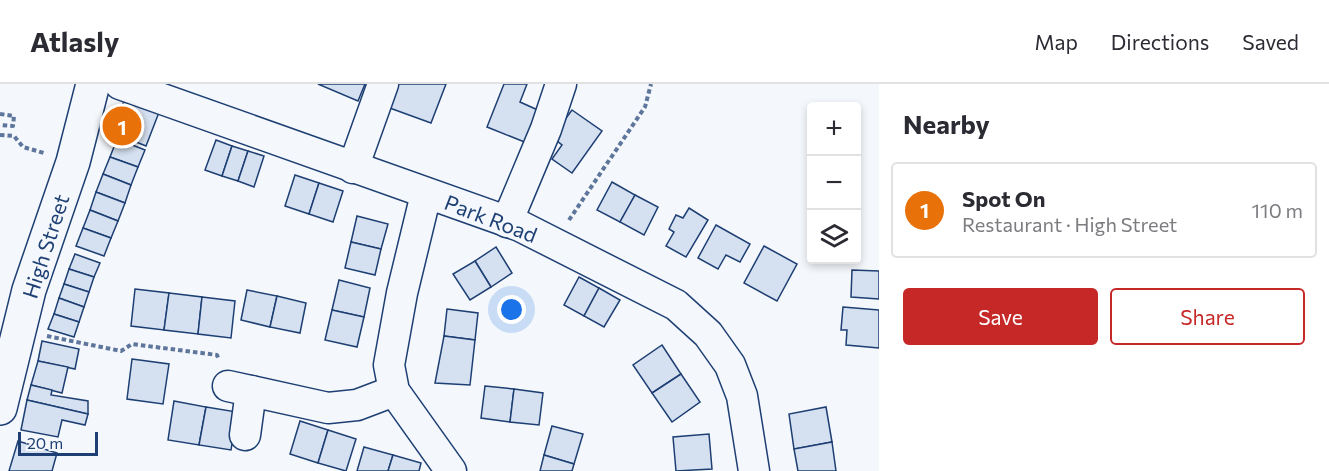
<!DOCTYPE html>
<meta charset="utf-8">
<style>
:root{--surface:#fff;--page:#f7f7f7;--text:#2b2b33;--muted:#7c7c81;--line:#e1e1e2;--accent:#c62828}
body{margin:0;font-family:Commissioner,sans-serif;background:var(--page);color:var(--text)}
.controls{position:absolute;right:18px;top:18px;display:grid;overflow:hidden;border-radius:6px;box-shadow:0 3px 9px #0003}
.controls button{width:54px;height:54px;display:grid;place-items:center;padding:0;border:0;border-bottom:2px solid var(--line);background:var(--surface);color:var(--text);font:30px sans-serif}
.scale{position:absolute;left:18px;bottom:15px;width:80px;box-sizing:border-box;padding-left:6px;border:3px solid #1d3f73;border-top:0;font-size:16px;line-height:21px;white-space:nowrap;color:#1d3f73;-webkit-text-stroke:4px #f4f7fb;paint-order:stroke}
.you{position:absolute;left:512px;top:226px;width:21px;height:21px;margin:-15px;border:4px solid #fff;border-radius:50%;background:#1a73e8;box-shadow:0 0 0 9px #1a73e833}
.badge{display:grid;place-items:center;width:39px;height:39px;border-radius:50%;background:var(--accent);color:#fff;font-size:20px;font-weight:700}
.pin{position:absolute;translate:-50% -50%;border:3px solid #fff;box-shadow:0 2px 6px #0006}
.list{margin:0;padding:0;list-style:none}
h2{display:flex;justify-content:space-between;align-items:center;height:78px;margin:0;padding:0 24px;font-size:26px}
h2 small{font-size:20px;font-weight:400;color:var(--muted)}
.list li{display:grid;grid-template-columns:39px 1fr auto;gap:18px;align-items:center;box-sizing:border-box;height:96px;margin:0 12px 12px;padding:0 12px;border:2px solid var(--line);border-radius:6px}
.list b{display:block;font-size:22px;white-space:nowrap}
.list p{margin:0;font-size:20px;white-space:nowrap;color:var(--muted)}
.list em{font-size:20px;font-style:normal;color:var(--muted)}
.actions{display:flex;gap:12px;padding:18px 24px}
.actions a{flex:1;padding:14px 0;border:2px solid var(--accent);border-radius:6px;text-align:center;font-size:21px;color:var(--accent)}
.actions .main{background:var(--accent);color:#fff}
.icon{flex:none;width:33px;height:33px;fill:none;stroke:currentColor;stroke-width:2;stroke-linecap:round;stroke-linejoin:round}
.map{position:relative;flex:none;width:879px;height:387px;overflow:hidden}
header{display:flex;align-items:center;gap:36px;box-sizing:border-box;height:84px;padding:0 30px;background:var(--surface);border-bottom:2px solid var(--line)}
header strong{font-size:28px}
nav{display:flex;gap:33px;margin-inline-start:auto;font-size:21px}
main{display:flex}
aside{flex:1;background:var(--surface)}
.map>svg:first-child{display:block}
.building{fill:#d5e0f0;stroke:#1d3f73;stroke-width:1.5}
.lines{fill:none;stroke-linecap:round;stroke-linejoin:round}
.minor-casing{stroke:#1d3f73;stroke-width:33}
.major-casing{stroke:#1d3f73;stroke-width:36}
.path{stroke:#5e769c;stroke-width:4;stroke-dasharray:4.5 3;stroke-linecap:butt}
.minor{stroke:#f4f7fb;stroke-width:30}
.major{stroke:#f4f7fb;stroke-width:33}
.labels{text-anchor:middle;dominant-baseline:central;stroke-width:4.5;stroke-linejoin:round;paint-order:stroke}
.street-label{font-size:21px;fill:#1d3f73;stroke:#f4f7fb}
</style>
<header>
<strong>Atlasly</strong>
<nav><a>Map</a><a>Directions</a><a>Saved</a></nav>
</header>
<main>
<div class="map">
<svg width="879" height="387" viewBox="0 0 879 387">
<rect width="100%" height="100%" fill="#f4f7fb"/>
<g class="building">
<polygon points="318,0 365,0 358,17"/>
<polygon points="396,0 446,0 431,39 387,23"/>
<polygon points="504,0 527,0 520,18 540,27 527,59 487,43"/>
<polygon points="129,5 163,18 146,62 111,48"/>
<polygon points="572,26 602,47 572,89 552,75 562,61 552,53"/>
<polygon points="117,55 145,66 138,83 110,73"/>
<polygon points="216,56 232,62 222,92 205,86"/>
<polygon points="232,62 248,67 238,97 222,92"/>
<polygon points="248,67 264,72 254,103 238,97"/>
<polygon points="110,73 138,83 131,101 103,90"/>
<polygon points="103,90 131,101 125,119 96,108"/>
<polygon points="295,91 319,99 309,130 285,122"/>
<polygon points="612,98 635,111 620,138 597,126"/>
<polygon points="319,99 343,107 333,138 309,130"/>
<polygon points="96,108 125,119 118,137 90,126"/>
<polygon points="635,111 658,123 644,151 620,138"/>
<polygon points="689,124 708,136 686,173 666,162 674,148 669,145 676,131 683,134"/>
<polygon points="90,126 118,137 111,154 83,144"/>
<polygon points="357,132 388,140 381,165 351,158"/>
<polygon points="716,141 750,160 740,178 726,171 718,185 698,174"/>
<polygon points="83,144 111,154 104,172 76,162"/>
<polygon points="351,158 381,165 375,191 345,184"/>
<polygon points="764,162 797,180 777,217 744,199"/>
<polygon points="496,163 512,189 491,203 475,177"/>
<polygon points="75,170 100,179 94,193 69,185"/>
<polygon points="475,177 491,203 470,216 453,190"/>
<polygon points="69,185 94,193 89,208 64,200"/>
<polygon points="852,186 879,187 879,215 851,213"/>
<polygon points="579,193 599,204 584,232 564,221"/>
<polygon points="339,196 370,204 364,233 332,226"/>
<polygon points="64,200 89,208 84,223 59,214"/>
<polygon points="599,204 620,216 604,243 584,232"/>
<polygon points="135,205 169,209 164,246 131,242"/>
<polygon points="247,206 277,212 270,243 241,236"/>
<polygon points="169,209 202,213 198,250 164,246"/>
<polygon points="277,212 306,219 300,249 270,243"/>
<polygon points="202,213 235,217 231,254 198,250"/>
<polygon points="59,214 84,223 79,238 54,230"/>
<polygon points="843,223 879,226 879,264 846,261 847,246 841,246"/>
<polygon points="447,225 478,229 475,256 444,252"/>
<polygon points="332,226 364,233 357,263 325,256"/>
<polygon points="54,230 79,238 74,253 48,245"/>
<polygon points="444,252 475,256 470,301 435,299"/>
<polygon points="42,257 79,265 75,285 38,277"/>
<polygon points="662,261 681,290 652,309 633,281"/>
<polygon points="132,275 169,280 163,320 127,315"/>
<polygon points="38,277 68,283 62,309 31,301"/>
<polygon points="681,290 700,318 672,338 652,309"/>
<polygon points="31,301 52,306 51,311 88,317 88,330 27,316"/>
<polygon points="485,302 514,305 510,338 481,334"/>
<polygon points="514,305 543,309 539,341 510,338"/>
<polygon points="27,316 88,330 85,341 62,336 58,353 21,346"/>
<polygon points="174,317 206,323 199,361 168,356"/>
<polygon points="206,323 237,328 231,366 199,361"/>
<polygon points="826,323 832,358 794,365 789,330"/>
<polygon points="300,337 328,346 318,379 290,370"/>
<polygon points="552,342 583,350 574,380 544,371"/>
<polygon points="328,346 356,355 346,387 318,379"/>
<polygon points="709,350 712,385 676,387 673,353"/>
<polygon points="18,357 57,369 52,387 9,387"/>
<polygon points="832,358 836,387 798,387 794,365"/>
<polygon points="364,363 393,371 388,387 357,387"/>
<polygon points="393,371 421,379 419,387 388,387"/>
<polygon points="544,371 574,380 572,387 540,387"/>
</g>
<g class="lines">
<g class="minor-casing">
<g id="minor">
<polyline points="120,0 520,142 676,221 708,250 730,281 742,312 754,387"/>
<polyline points="353,84 383,0"/>
<polyline points="426,110 402,209 389,281 394,307 451,387"/>
<polyline points="507,138 546,45 561,0"/>
<polyline points="228,302 328,324 357,321 394,307"/>
<polyline points="245,351 251,307"/>
</g>
</g>
<g class="major-casing">
<polyline id="major" points="0,324 29,206 73,78 93,0"/>
</g>
<g class="path">
<polyline points="0,30 14,32 13,42 0,41"/>
<polyline points="0,51 14,52 23,63 44,69"/>
<polyline points="569,136 645,23 651,0"/>
<polyline points="47,252 121,267 132,260 217,271 219,276"/>
</g>
<use href="#minor" class="minor"/>
<use href="#major" class="major"/>
</g>
<g class="labels">
<g class="street-label">
<text transform="translate(491 134) rotate(21)">Park Road</text>
<text transform="translate(45 162) rotate(-72)">High Street</text>
</g>
</g>
</svg>
<div class="controls">
<button>+</button>
<button>−</button>
<button><svg class="icon" aria-label="layers" viewBox="0 0 24 24"><path d="M12 4l9 5-9 5-9-5zM3 14l9 5 9-5"/></svg></button>
</div>
<div class="scale">20 m</div>
<div class="you"></div>
<div class="pin badge" style="left:122px;top:42px;background:#e8710a">1</div>
</div>
<aside>
<h2>Nearby<small></small></h2>
<ul class="list">
<li><span class="badge" style="background:#e8710a">1</span><div><b>Spot On</b><p>Restaurant · High Street</p></div><em>110 m</em></li>
</ul>
<div class="actions"><a class="main">Save</a><a>Share</a></div>
</aside>
</main>
